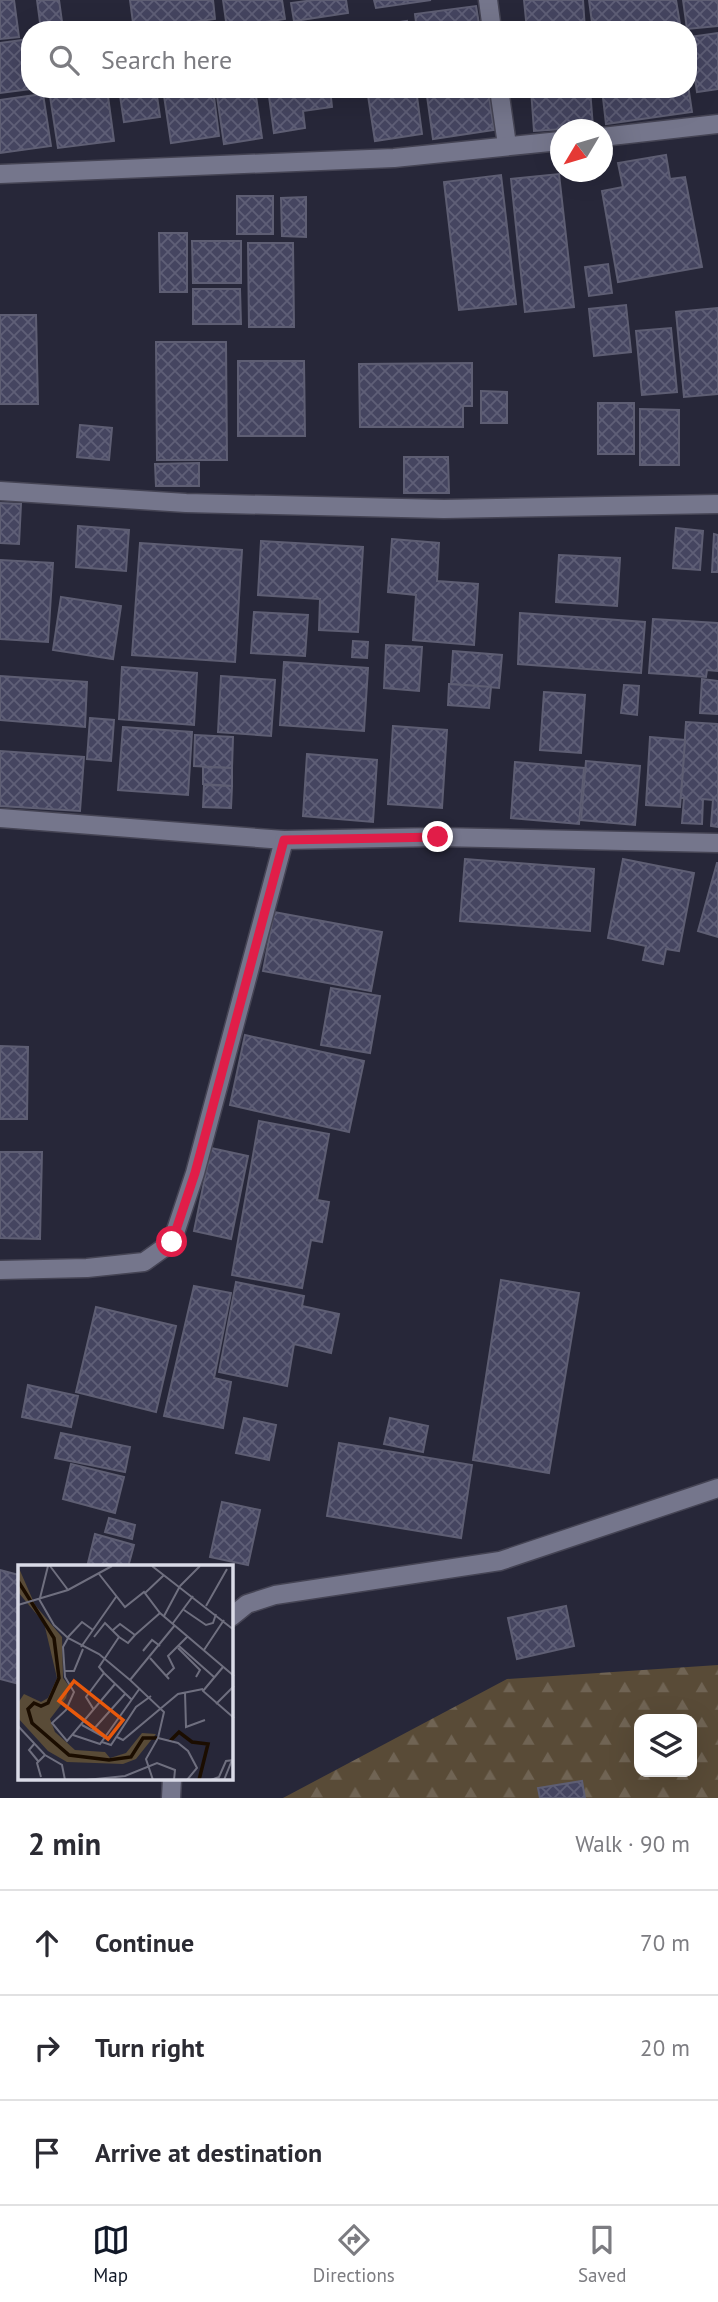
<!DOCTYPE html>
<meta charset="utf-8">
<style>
:root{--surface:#fff;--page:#f2f2f3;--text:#2b2b33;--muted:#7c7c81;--line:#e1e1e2;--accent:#111827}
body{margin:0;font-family:"PT Sans",sans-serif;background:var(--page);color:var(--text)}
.controls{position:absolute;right:21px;bottom:21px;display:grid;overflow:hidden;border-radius:14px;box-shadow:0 7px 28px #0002}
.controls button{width:63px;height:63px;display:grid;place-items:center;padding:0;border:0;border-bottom:2px solid var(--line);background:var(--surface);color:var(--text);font:35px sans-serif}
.compass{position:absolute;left:550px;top:119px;width:63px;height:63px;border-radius:50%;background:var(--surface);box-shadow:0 7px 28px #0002;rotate:232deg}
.stop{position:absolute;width:21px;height:21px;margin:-16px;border:5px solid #e11d48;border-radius:50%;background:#fff}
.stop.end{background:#e11d48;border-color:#fff;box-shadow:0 2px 7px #0008}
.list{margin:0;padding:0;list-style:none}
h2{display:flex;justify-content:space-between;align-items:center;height:91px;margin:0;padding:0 28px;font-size:30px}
h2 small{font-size:23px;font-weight:400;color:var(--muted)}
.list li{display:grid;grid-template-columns:46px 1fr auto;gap:21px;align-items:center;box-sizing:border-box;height:105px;padding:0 28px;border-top:2px solid var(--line)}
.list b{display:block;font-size:26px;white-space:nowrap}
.list em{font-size:23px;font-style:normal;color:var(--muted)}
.icon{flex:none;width:38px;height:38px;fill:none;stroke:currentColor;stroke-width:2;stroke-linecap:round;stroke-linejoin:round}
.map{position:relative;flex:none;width:718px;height:1798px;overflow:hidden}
.search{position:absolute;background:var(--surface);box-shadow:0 7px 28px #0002;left:21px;right:21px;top:21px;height:77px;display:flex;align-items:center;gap:18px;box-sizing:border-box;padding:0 24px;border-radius:28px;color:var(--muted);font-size:26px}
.sheet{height:406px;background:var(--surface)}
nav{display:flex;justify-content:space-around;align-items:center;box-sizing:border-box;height:98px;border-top:2px solid var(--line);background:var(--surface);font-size:19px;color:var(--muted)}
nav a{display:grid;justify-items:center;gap:4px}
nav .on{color:var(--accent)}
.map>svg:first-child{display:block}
.forest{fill:url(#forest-firs);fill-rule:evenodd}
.building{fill:url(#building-cross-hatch);stroke:#5e5e73;stroke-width:2}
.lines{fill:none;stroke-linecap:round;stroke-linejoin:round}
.minor-casing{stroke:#454454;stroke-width:21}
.minor{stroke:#75768c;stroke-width:18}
.route{stroke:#e11d48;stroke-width:9}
.inset-river{fill:none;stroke:#1b0d00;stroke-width:3.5}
.inset-road{fill:none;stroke:#6f6f7f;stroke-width:2}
.view{fill:#e8590c;fill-opacity:0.15;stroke:#e8590c;stroke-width:3.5}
.inset-edge{fill:none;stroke:#dadbe7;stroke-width:3.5}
</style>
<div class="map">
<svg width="718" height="1798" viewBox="0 0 718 1798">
<defs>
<pattern id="forest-firs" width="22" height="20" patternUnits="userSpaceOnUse" patternTransform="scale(1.75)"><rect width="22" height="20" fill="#594b37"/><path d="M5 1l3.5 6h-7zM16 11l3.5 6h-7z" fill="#706454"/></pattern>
<pattern id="building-cross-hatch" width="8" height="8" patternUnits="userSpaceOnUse" patternTransform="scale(1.75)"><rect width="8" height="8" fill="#454560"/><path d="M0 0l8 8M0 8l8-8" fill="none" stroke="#5f5f77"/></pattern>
</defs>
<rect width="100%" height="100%" fill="#272739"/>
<path class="forest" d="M718 1665V1798H283L507 1679ZM639 1719H692V1772H639Z"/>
<g class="building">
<polygon points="0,0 14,0 19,37 0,39"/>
<polygon points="37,0 59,0 63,29 41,30"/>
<polygon points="130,0 213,0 215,19 134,30"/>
<polygon points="223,0 282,0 285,19 227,28"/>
<polygon points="314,0 346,0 348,13 294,21 291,3"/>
<polygon points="374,0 431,0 376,8"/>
<polygon points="524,0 583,0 585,30 527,30"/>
<polygon points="589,0 676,0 681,30 593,30"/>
<polygon points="683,0 718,0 718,26 687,29"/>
<polygon points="476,6 480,30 417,30 415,14"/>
<polygon points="407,21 408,30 358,30 358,28"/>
<polygon points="718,33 718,89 697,92 689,37"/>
<polygon points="30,39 30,89 0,93 0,43"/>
<polygon points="688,85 692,112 606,124 602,89 688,89"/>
<polygon points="107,89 114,141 58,148 50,96"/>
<polygon points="119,89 156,89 160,117 124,122"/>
<polygon points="163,89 213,89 219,136 171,143"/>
<polygon points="216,89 255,89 262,138 224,144"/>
<polygon points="268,89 330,89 332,107 303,111 305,128 274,133"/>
<polygon points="367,89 416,89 422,134 375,141"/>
<polygon points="426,89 488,89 494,130 433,139"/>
<polygon points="531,89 590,89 593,127 534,131"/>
<polygon points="43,94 51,146 0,153 0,100"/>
<polygon points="666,155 670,179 685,177 702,267 618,282 602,191 623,187 618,163"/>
<polygon points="559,174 574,307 525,312 511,179"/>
<polygon points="501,175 516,304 459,310 444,182"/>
<rect x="237" y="196" width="36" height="38"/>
<polygon points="306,197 306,237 282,236 281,198"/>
<polygon points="159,233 187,233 187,292 160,292"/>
<polygon points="192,241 241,241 241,283 193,283"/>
<polygon points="248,243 293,243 294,327 249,327"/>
<polygon points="608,264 612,293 589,296 585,267"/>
<polygon points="193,289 240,289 241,324 193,324"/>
<polygon points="626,305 631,352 594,356 589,309"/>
<polygon points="718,308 718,394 684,397 676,312"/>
<polygon points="0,315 36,315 38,404 0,404"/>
<polygon points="671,328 677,392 642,395 636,331"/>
<polygon points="156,342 226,342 227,460 157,460"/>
<polygon points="238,361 304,361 305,436 238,436"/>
<polygon points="472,363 472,406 463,406 463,427 360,427 359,364"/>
<polygon points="481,391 507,392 507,423 481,423"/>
<rect x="598" y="403" width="36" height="51"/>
<polygon points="640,409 679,410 679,465 640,465"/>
<polygon points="80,425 112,428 109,460 77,457"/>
<polygon points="404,457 448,457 449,493 404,493"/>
<polygon points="199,463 199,486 156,486 155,464"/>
<polygon points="0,503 21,504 19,544 0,543"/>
<polygon points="78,526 129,530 126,571 76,567"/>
<polygon points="676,528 703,531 700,570 673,568"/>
<polygon points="714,534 718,535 718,572 712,572"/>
<polygon points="392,539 439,543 437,581 478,584 474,645 413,640 416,595 388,592"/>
<polygon points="261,541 363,547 358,632 319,630 320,599 258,595"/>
<polygon points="140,543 242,550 235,662 132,655"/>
<polygon points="559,555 620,558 617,606 556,602"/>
<polygon points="0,560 53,563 48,642 0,639"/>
<polygon points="61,597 121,606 113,659 53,650"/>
<polygon points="254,612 308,615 305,656 251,653"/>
<polygon points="520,613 645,622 641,673 518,664"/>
<polygon points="653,619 718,623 718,671 707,670 706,677 649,673"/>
<polygon points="353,641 368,642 367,658 352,657"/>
<polygon points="386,645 422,647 419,691 384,688"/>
<polygon points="453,651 502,655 499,688 451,684"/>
<polygon points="284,662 368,668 364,731 280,725"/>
<polygon points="122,667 197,673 194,725 119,719"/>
<polygon points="0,676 87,682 85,727 0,720"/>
<polygon points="221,676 275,680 271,736 218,732"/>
<polygon points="702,679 718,681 718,714 700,713"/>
<polygon points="449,684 491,687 489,708 448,705"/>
<polygon points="624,685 639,686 637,715 621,713"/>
<polygon points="544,692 585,695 581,753 540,750"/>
<polygon points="90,718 114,720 111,761 87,759"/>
<polygon points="686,722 718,724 718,827 711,826 713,800 703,799 702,824 682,823 684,798 681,798"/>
<polygon points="393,726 447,730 442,808 388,804"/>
<polygon points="123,727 192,732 188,795 118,790"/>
<polygon points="195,735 233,737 232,768 194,766"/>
<polygon points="650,737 685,740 680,807 646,805"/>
<polygon points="0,751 84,757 80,811 0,806"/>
<polygon points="307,754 377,760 373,822 303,816"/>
<polygon points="586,761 640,766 635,825 581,820"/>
<polygon points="515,762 584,768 579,824 511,818"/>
<polygon points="203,767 232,768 232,786 203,784"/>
<polygon points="204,785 232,786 231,808 203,807"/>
<polygon points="465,859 594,869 590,931 460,921"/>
<polygon points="623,859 694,873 679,951 666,949 663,964 643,960 646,946 608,938"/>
<polygon points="717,863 718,863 718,937 698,931"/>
<polygon points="274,912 382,932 371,991 263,971"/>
<polygon points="331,988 380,996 370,1053 321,1045"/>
<polygon points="245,1035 364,1061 349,1132 230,1105"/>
<polygon points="0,1046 28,1047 27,1119 0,1119"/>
<polygon points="259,1121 329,1134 317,1200 329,1202 322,1242 311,1240 302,1288 232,1275"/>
<polygon points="211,1148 248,1156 231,1239 194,1231"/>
<polygon points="0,1152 42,1152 40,1239 0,1238"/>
<polygon points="501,1280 579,1293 549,1473 473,1460"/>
<polygon points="236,1282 304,1296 302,1306 339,1314 331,1353 294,1344 287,1386 219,1372"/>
<polygon points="194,1286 231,1293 214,1378 231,1382 223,1428 164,1416"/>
<polygon points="96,1307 176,1326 156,1412 76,1392"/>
<polygon points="28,1385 78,1396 71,1427 22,1417"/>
<polygon points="244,1418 276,1425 269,1460 236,1453"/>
<polygon points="390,1418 428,1426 423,1452 384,1444"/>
<polygon points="61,1433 130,1447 125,1472 55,1458"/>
<polygon points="339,1443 472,1465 461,1538 327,1516"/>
<polygon points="71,1464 124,1477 115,1513 63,1499"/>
<polygon points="222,1502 260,1510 248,1565 210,1557"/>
<polygon points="109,1518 135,1525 132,1539 105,1532"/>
<polygon points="95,1534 134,1545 128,1567 87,1567"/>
<polygon points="0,1570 19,1575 19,1684 0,1679"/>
<polygon points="566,1606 574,1646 517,1659 508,1618"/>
<polygon points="582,1781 585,1798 540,1798 538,1788"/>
</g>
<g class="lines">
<g class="minor-casing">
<g id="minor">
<polyline points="488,0 492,30"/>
<polyline points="499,89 507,145"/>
<polyline points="602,137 718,124"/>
<polyline points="0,174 394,158 560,141"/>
<polyline points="0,491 186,503 444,509 718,504"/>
<polyline points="0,818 284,840 438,837 718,843"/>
<polyline points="0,1270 87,1268 144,1262 172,1242 195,1173 284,840"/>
<polyline points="231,1617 247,1604 275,1595 500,1561 718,1488"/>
<polyline points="171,1798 172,1779"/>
</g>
</g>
<use href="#minor" class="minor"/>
</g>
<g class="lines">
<polyline class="route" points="172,1242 195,1173 284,840 438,837"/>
</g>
<g transform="translate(18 1565)">
<rect width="215" height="215" fill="#272739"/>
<path d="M0 1 17 40 44 72 45 113 51 121 48 133 32 154 37 167 57 185 87 187 92 193 108 188 124 168 138 169 118 194 105 199 49 197 30 186 0 153V138L6 129 23 137 30 133 39 113 26 58 0 27Z" fill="#594b37"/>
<path class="inset-river" d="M0 16 36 73 41 113 30 138 23 141 16 138 10 144 14 158 51 190 91 195 113 192 125 173H141M152 176 161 167 174 177 190 179 181 215"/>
<path class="inset-road" d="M32 1 50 25M134 1 216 65M81 9 107 42 126 27 142 48 216 111M162 21 182 1M127 28 146 10M22 33 30 1M21 34 36 60 50 73 81 89 112 115M0 40 50 25 94 1M188 41 209 4M166 45 188 60 195 58 198 49M146 51 162 21M155 58 175 31M95 65 102 59 117 70 142 48M50 72 64 57 75 65M76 72 87 58 101 72 81 102 86 108M101 72 110 78 117 70M50 73 45 82 47 112 56 127 48 145 34 158 49 176 97 119M161 81 196 112M63 82 98 32M160 83 182 105 178 112M186 85 206 55M125 86 134 75 142 81M132 93 151 114M205 102 185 126 216 153M47 106H56L65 84M148 111 156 103 150 91 170 71M167 127 168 162 187 155M198 139 216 121M76 145 68 132 86 108 113 134M64 160 86 172M0 161 27 190 44 200 47 215M74 166 107 129M55 170 82 179 122 123M99 172 105 175 160 129 185 124M140 173 160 178 170 186 179 203 169 215M84 177 93 180 118 142 133 131M17 178 11 185 20 196M23 212 19 198 27 190M68 215 107 211 139 198 157 205 156 215M135 215 128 194 140 173 146 147 112 115 157 60M193 215 201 212 208 196 216 195M206 215 214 195"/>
<path class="view" d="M56 116 105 155 90 174 41 136Z"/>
<rect width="215" height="215" class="inset-edge"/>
</g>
</svg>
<div class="controls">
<button><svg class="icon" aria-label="layers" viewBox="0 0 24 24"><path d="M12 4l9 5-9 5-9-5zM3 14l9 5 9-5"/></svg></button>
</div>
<svg class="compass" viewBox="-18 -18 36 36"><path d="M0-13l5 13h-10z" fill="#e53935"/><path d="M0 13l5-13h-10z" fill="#7c7c81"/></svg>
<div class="stop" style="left:172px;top:1242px"></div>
<div class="stop end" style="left:438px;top:837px"></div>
<div class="search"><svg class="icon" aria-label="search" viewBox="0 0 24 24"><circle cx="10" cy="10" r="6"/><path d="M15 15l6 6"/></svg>Search here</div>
</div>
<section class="sheet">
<h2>2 min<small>Walk · 90 m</small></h2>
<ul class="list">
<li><svg class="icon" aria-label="ahead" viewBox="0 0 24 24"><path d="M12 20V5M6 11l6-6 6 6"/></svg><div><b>Continue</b></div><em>70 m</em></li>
<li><svg class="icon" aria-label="right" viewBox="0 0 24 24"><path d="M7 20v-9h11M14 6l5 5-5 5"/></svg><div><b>Turn right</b></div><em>20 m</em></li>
<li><svg class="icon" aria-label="arrive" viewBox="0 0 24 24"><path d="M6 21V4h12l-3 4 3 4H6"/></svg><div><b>Arrive at destination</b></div></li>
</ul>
</section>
<nav>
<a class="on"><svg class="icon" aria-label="map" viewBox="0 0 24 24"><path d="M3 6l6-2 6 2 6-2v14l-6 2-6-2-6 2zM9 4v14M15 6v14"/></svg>Map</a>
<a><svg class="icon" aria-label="directions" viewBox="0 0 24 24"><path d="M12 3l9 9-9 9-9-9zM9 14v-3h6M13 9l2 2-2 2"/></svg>Directions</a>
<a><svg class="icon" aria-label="saved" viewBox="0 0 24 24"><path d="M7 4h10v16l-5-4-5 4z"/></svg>Saved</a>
</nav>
